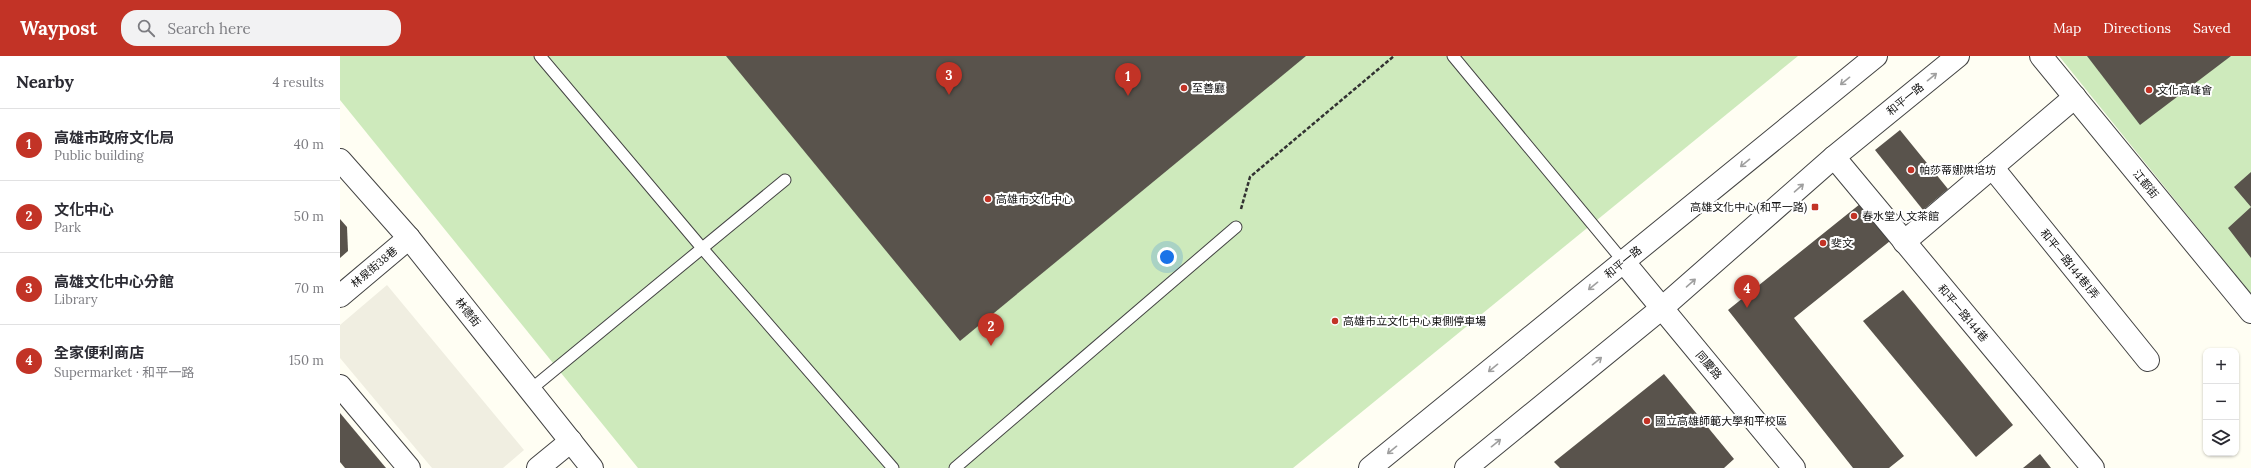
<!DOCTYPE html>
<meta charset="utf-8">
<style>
:root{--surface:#fff;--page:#f2f2f3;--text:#2b2b33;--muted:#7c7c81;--line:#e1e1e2;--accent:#c23326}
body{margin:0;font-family:Lora,"Noto Sans TC",serif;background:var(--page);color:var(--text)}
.controls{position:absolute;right:12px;bottom:12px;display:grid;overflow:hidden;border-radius:8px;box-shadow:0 1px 3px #0004}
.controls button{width:36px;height:36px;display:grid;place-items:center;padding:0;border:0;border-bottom:1px solid var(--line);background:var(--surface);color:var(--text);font:20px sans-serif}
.you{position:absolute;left:827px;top:201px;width:14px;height:14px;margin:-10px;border:3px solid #fff;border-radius:50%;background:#1a73e8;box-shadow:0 0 0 6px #1a73e833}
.badge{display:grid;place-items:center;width:26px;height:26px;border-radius:50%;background:var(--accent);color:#fff;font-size:13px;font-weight:700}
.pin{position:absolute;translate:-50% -33px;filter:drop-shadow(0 1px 2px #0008)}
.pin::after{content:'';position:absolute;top:21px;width:14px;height:12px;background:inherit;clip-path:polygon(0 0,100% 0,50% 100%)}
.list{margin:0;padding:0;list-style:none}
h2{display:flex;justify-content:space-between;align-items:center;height:52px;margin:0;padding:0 16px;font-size:17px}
h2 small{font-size:13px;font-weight:400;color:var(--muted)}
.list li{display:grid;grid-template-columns:26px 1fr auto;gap:12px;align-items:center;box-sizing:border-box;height:72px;padding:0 16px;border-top:1px solid var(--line)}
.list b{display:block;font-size:15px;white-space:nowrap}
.list p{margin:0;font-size:13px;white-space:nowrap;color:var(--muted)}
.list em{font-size:13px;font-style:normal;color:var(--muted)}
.icon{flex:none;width:22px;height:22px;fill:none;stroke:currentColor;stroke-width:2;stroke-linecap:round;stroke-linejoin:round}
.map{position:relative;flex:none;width:1911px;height:412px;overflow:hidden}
header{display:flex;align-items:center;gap:24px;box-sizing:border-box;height:56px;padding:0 20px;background:var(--accent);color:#fff}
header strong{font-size:19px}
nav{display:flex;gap:22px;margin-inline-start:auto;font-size:14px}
.search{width:280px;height:36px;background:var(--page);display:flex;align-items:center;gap:10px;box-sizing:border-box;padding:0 14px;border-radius:16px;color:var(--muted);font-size:15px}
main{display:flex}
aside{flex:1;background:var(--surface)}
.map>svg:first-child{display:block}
.green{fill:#ceeabc}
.plaza{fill:#f0eee1}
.building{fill:#59534c}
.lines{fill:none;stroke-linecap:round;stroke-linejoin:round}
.service-casing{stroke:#434343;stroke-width:13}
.minor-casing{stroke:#434343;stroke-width:24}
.tertiary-casing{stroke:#434343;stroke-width:24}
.path{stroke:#323232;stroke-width:2.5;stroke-dasharray:4 2;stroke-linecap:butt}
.service{stroke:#fff;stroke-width:11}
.minor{stroke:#fff;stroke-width:22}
.tertiary{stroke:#fff;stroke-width:22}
.oneway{stroke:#9f9f9f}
.poi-dot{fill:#c23326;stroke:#fff;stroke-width:1.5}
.labels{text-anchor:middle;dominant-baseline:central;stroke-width:4;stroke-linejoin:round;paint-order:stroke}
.poi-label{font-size:11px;fill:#101010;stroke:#fff;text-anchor:start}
.street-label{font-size:11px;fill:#101010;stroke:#fff}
</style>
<header>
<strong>Waypost</strong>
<div class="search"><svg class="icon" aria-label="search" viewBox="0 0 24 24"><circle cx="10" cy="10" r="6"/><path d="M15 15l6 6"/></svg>Search here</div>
<nav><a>Map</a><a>Directions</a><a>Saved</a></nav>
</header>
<main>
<aside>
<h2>Nearby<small>4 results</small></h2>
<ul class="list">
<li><span class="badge">1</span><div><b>高雄市政府文化局</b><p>Public building</p></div><em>40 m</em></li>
<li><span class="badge">2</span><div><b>文化中心</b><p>Park</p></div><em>50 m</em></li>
<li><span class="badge">3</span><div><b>高雄文化中心分館</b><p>Library</p></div><em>70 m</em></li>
<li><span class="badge">4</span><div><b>全家便利商店</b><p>Supermarket · 和平一路</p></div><em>150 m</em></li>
</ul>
</aside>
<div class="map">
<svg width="1911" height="412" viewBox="0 0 1911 412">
<rect width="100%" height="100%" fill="#fffef3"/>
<g class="green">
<polygon points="0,0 1458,0 953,412 298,412 0,44"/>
<polygon points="1719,0 1911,0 1911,238"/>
</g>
<polygon class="plaza" points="47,229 184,394 163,412 92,412 0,302 0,269"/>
<g class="building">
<polygon points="386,0 966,0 620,285"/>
<polygon points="1747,0 1891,0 1800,69"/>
<polygon points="1560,74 1608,133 1583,154 1535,94"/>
<polygon points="1911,116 1911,202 1888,172 1911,151 1894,131"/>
<polygon points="1520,148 1550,185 1454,262 1564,400 1549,412 1513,412 1388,254"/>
<polygon points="0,163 7,171 8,195 0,202"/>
<polygon points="1563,234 1673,369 1636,401 1523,265"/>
<polygon points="1324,318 1394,403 1384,412 1220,412 1214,406"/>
<polygon points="0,357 46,412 5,412 0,406"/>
<polygon points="1700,398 1711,412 1683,412"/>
</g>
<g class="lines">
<g class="service-casing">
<g id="service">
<polyline points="200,0 362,192 553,412"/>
<polyline points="1113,0 1283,205"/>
<polyline points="190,334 445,124"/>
<polyline points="615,412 896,171"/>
</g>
</g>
<g class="minor-casing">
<g id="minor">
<polyline points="1701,0 1911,256"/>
<polyline points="1494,101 1753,412"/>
<polyline points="0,104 69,182 252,412"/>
<polyline points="1652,111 1808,304"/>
<polyline points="1564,186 1735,41"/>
<polyline points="1283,205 1454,412"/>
<polyline points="0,240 69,182"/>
<polyline points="0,330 69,412"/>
<polyline points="198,412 231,385"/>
</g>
</g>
<g class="tertiary-casing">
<g id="tertiary">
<polyline points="1030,412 1536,0"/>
<polyline points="1126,412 1322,252 1494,101 1618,0"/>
</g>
</g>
<polyline class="path" points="901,153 910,121 1054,0"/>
<use href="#service" class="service"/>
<use href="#minor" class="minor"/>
<use href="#tertiary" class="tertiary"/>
</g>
<defs><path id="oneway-shaft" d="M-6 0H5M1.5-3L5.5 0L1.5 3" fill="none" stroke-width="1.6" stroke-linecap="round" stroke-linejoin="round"/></defs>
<g class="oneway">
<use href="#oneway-shaft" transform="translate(1592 21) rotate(-39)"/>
<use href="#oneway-shaft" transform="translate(1505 25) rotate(141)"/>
<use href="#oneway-shaft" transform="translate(1405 107) rotate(141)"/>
<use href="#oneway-shaft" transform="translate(1459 132) rotate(-41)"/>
<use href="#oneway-shaft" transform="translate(1351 227) rotate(-41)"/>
<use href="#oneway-shaft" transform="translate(1253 230) rotate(141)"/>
<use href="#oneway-shaft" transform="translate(1257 305) rotate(-39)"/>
<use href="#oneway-shaft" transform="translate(1153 312) rotate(141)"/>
<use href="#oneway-shaft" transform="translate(1156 387) rotate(-39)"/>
<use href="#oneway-shaft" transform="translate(1052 394) rotate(141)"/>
</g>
<g class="poi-dot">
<circle cx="844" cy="32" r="4"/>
<circle cx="1809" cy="34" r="4"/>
<circle cx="1571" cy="114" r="4"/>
<circle cx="648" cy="143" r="4"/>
<rect x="1471" y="147" width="8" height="8" rx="2"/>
<circle cx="1514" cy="160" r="4"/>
<circle cx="1483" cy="187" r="4"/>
<circle cx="995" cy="265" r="4"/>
<circle cx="1307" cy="365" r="4"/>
</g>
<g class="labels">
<g class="poi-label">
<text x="852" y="32">至善廳</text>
<text x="1817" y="34">文化高峰會</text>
<text x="1579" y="114">帕莎蒂娜烘培坊</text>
<text x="656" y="143">高雄市文化中心</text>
<text x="1467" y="151" text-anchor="end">高雄文化中心(和平一路)</text>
<text x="1522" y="160">春水堂人文茶館</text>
<text x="1491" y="187">斐文</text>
<text x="1003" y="265">高雄市立文化中心東側停車場</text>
<text x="1315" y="365">國立高雄師範大學和平校區</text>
</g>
<g class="street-label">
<text transform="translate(1565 43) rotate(-39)">和平一路</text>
<text transform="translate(1806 128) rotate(51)">江都街</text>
<text transform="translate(1283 206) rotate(-39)">和平一路</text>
<text transform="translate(1730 208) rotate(51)">和平一路144巷1弄</text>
<text transform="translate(34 211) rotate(-40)">林泉街38巷</text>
<text transform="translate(128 256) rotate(52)">林德街</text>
<text transform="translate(1623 257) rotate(50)">和平一路144巷</text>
<text transform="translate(1369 309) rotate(50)">同慶路</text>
</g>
</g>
</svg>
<div class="controls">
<button>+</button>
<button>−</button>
<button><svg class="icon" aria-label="layers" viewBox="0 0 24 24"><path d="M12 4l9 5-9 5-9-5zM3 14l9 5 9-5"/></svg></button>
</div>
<div class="you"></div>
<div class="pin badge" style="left:788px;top:40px">1</div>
<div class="pin badge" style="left:651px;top:290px">2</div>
<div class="pin badge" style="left:609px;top:39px">3</div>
<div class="pin badge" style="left:1407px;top:252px">4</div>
</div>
</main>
